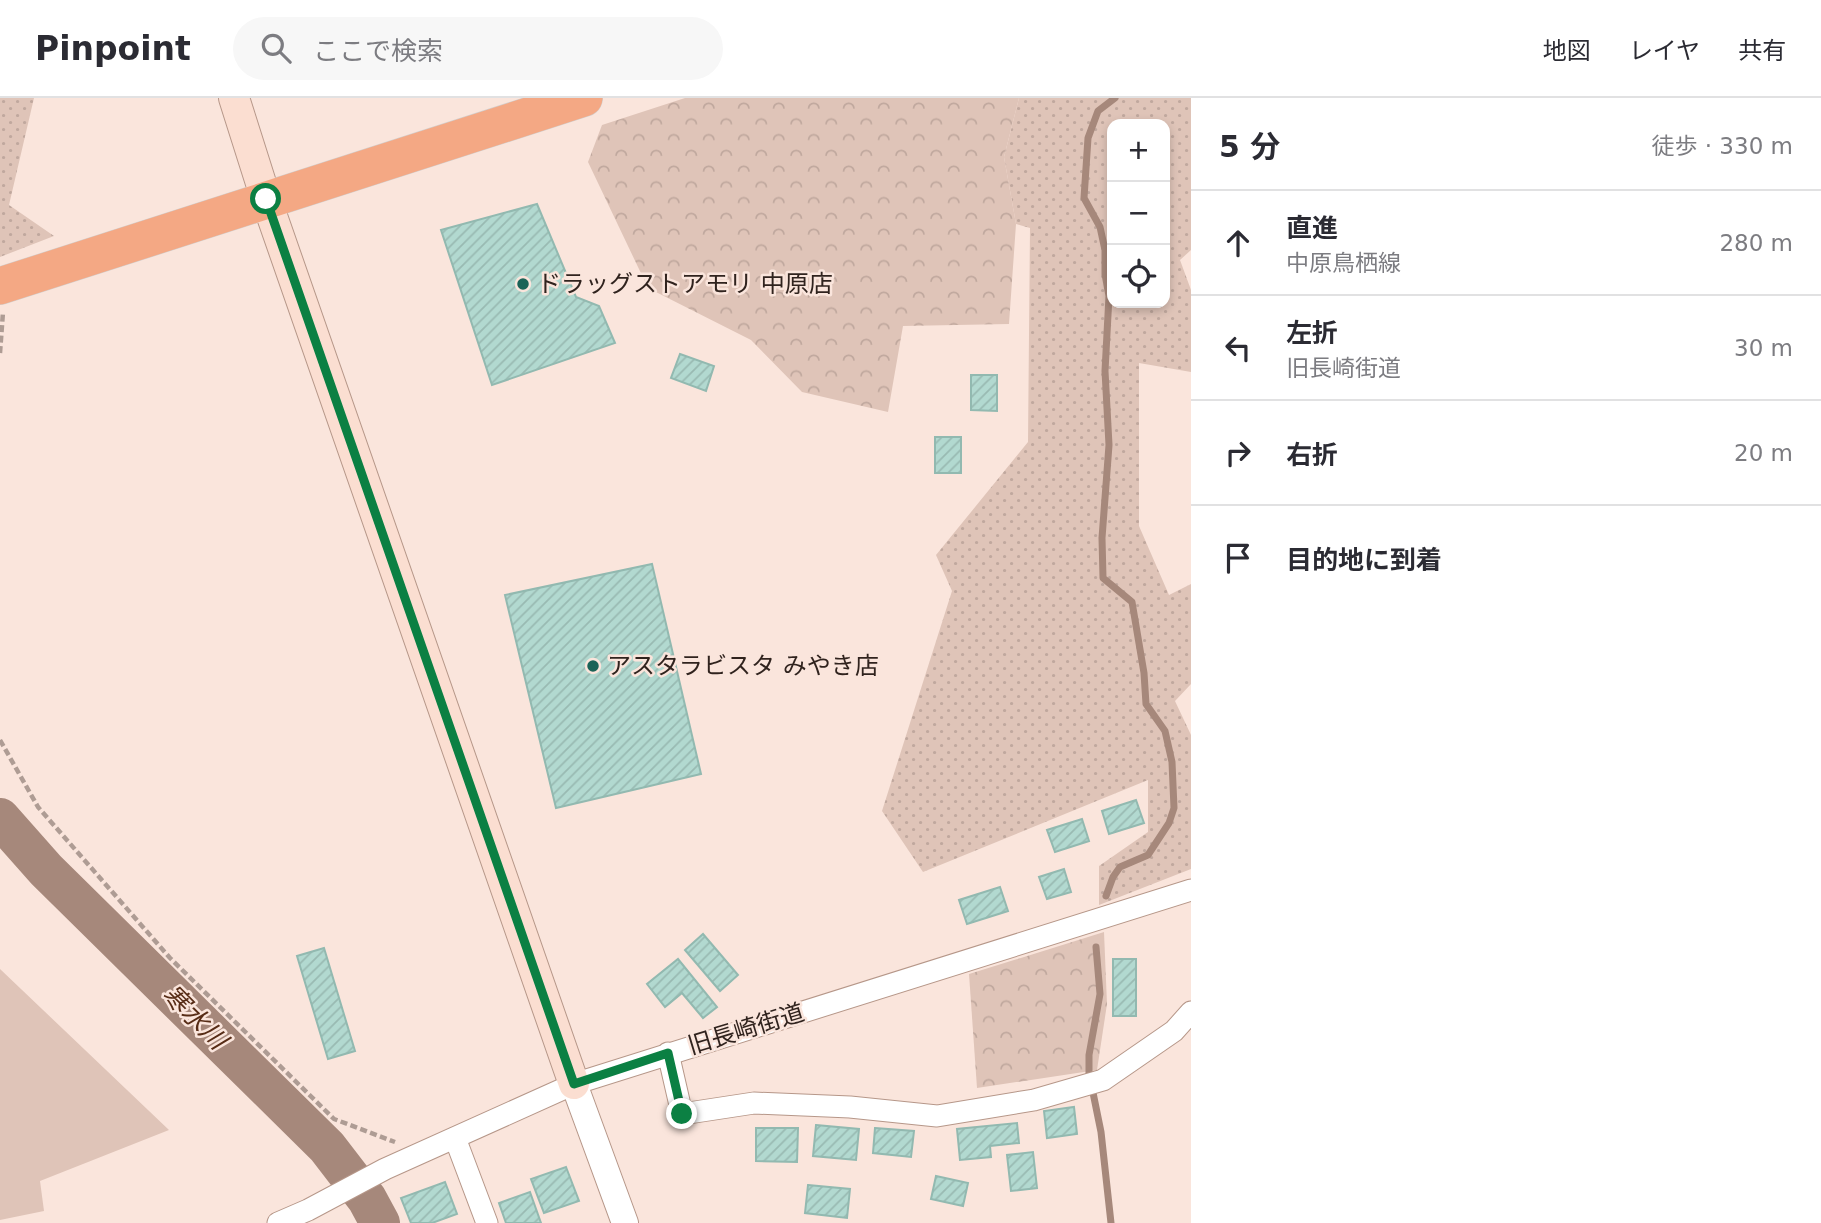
<!DOCTYPE html>
<html lang="ja">
<meta charset="utf-8">
<style>
:root{--surface:#fff;--page:#f7f7f7;--text:#2b2b33;--muted:#7c7c81;--line:#e1e1e2}
body{margin:0;font-family:"DejaVu Sans","Noto Sans JP",sans-serif;background:var(--page);color:var(--text)}
.controls{position:absolute;right:21px;top:21px;display:grid;overflow:hidden;border-radius:14px;box-shadow:0 4px 10px #0003}
.controls button{width:63px;height:63px;display:grid;place-items:center;padding:0;border:0;border-bottom:2px solid var(--line);background:var(--surface);color:var(--text);font:35px sans-serif}
.stop{position:absolute;width:21px;height:21px;margin:-16px;border:5px solid #0b8043;border-radius:50%;background:#fff}
.stop.end{background:#0b8043;border-color:#fff;box-shadow:0 2px 7px #0008}
.list{margin:0;padding:0;list-style:none}
h2{display:flex;justify-content:space-between;align-items:center;height:91px;margin:0;padding:0 28px;font-size:30px}
h2 small{font-size:23px;font-weight:400;color:var(--muted)}
.list li{display:grid;grid-template-columns:46px 1fr auto;gap:21px;align-items:center;box-sizing:border-box;height:105px;padding:0 28px;border-top:2px solid var(--line)}
.list b{display:block;font-size:26px;white-space:nowrap}
.list p{margin:0;font-size:23px;white-space:nowrap;color:var(--muted)}
.list em{font-size:23px;font-style:normal;color:var(--muted)}
.icon{flex:none;width:38px;height:38px;fill:none;stroke:currentColor;stroke-width:2;stroke-linecap:round;stroke-linejoin:round}
.map{position:relative;flex:none;width:1191px;height:1125px;overflow:hidden}
header{display:flex;align-items:center;gap:42px;box-sizing:border-box;height:98px;padding:0 35px;background:var(--surface);border-bottom:2px solid var(--line)}
header strong{font-size:33px}
nav{display:flex;gap:38px;margin-inline-start:auto;font-size:24px}
.search{width:490px;height:63px;background:var(--page);display:flex;align-items:center;gap:18px;box-sizing:border-box;padding:0 24px;border-radius:38px;color:var(--muted);font-size:26px}
main{display:flex}
aside{flex:1;background:var(--surface)}
.map>svg:first-child{display:block}
.grass{fill:url(#grass-dots);fill-rule:evenodd}
.forest{fill:url(#forest-crowns)}
.pitch{fill:#dfc4b8}
.lines{fill:none;stroke-linecap:round;stroke-linejoin:round}
.stream{stroke:#a6887b;stroke-width:7}
.river{stroke:#a6887b;stroke-width:40}
.building{fill:url(#building-hatch);stroke:#92b9b0;stroke-width:2}
.minor-casing{stroke:#b69789;stroke-width:23}
.tertiary-casing{stroke:#b69789;stroke-width:28}
.secondary-casing{stroke:#b69789;stroke-width:32}
.trunk-casing{stroke:#d1cfce;stroke-width:38}
.path{stroke:#ae9c94;stroke-width:4.5;stroke-dasharray:7 3.5;stroke-linecap:butt}
.minor{stroke:#fff;stroke-width:21}
.tertiary{stroke:#fff;stroke-width:26}
.secondary{stroke:#fbded1;stroke-width:30}
.trunk{stroke:#f4a884;stroke-width:37}
.route{stroke:#0b8043;stroke-width:9}
.poi-dot{fill:#1b6357;stroke:#fae5dc;stroke-width:2.5}
.labels{text-anchor:middle;dominant-baseline:central;stroke-width:5;stroke-linejoin:round;paint-order:stroke}
.poi-label{font-size:24px;fill:#30231e;stroke:#fae5dc;text-anchor:start}
.street-label{font-size:24px;fill:#30231e;stroke:#fae5dc}
.water-label{font-size:26px;font-style:italic;fill:#572c16;stroke:#fae5dc}
</style>
<header>
<strong>Pinpoint</strong>
<div class="search"><svg class="icon" aria-label="search" viewBox="0 0 24 24"><circle cx="10" cy="10" r="6"/><path d="M15 15l6 6"/></svg>ここで検索</div>
<nav><a>地図</a><a>レイヤ</a><a>共有</a></nav>
</header>
<main>
<div class="map">
<svg width="1191" height="1125" viewBox="0 0 1191 1125">
<defs>
<pattern id="grass-dots" width="8" height="8" patternUnits="userSpaceOnUse" patternTransform="scale(1.75)"><rect width="8" height="8" fill="#dfc4b8"/><path d="M2 2h.1M6 6h.1" fill="none" stroke="#c0a89e" stroke-width="1.8" stroke-linecap="round"/></pattern>
<pattern id="forest-crowns" width="20" height="18" patternUnits="userSpaceOnUse" patternTransform="scale(1.75)"><rect width="20" height="18" fill="#dfc4b8"/><path d="M2 6a3 3 0 1 1 6 0M12 15a3 3 0 1 1 6 0" fill="none" stroke="#c0a89e"/></pattern>
<pattern id="building-hatch" width="6" height="6" patternUnits="userSpaceOnUse" patternTransform="scale(1.75)"><rect width="6" height="6" fill="#b2d9d0"/><path d="M-1 1l2-2M0 6l6-6M5 7l2-2" fill="none" stroke="#99bab2"/></pattern>
</defs>
<rect width="100%" height="100%" fill="#fae5dc"/>
<g class="grass">
<polygon points="0,0 34,0 9,107 54,138 0,159"/>
<path d="M1019 0H1191V152L1180 162 1191 192V274L1139 265V428L1169 497 1191 486V586L1175 603 1191 637V771L1099 807V768L1148 734V682L923 774 882 713 952 493 936 457 1028 344 1030 130 1016 126 1004 59ZM1112 26H1165V205H1112Z"/>
</g>
<g class="forest">
<polygon points="685,0 1019,0 1004,59 1016,126 1009,226 903,228 888,314 802,294 751,242 648,190 588,64 602,27"/>
<polygon points="1104,834 1107,906 1097,972 977,990 969,876"/>
</g>
<polygon class="pitch" points="0,871 169,1032 40,1083 44,1113 0,1122"/>
<g class="lines">
<g class="stream">
<polyline points="1106,798 1113,779 1120,769 1148,757 1169,725 1174,710 1172,664 1165,633 1146,606 1144,575 1132,504 1103,480 1102,440 1109,347 1105,273 1109,198 1105,176 1105,152 1100,129 1084,100 1088,40 1098,13 1115,0"/>
<polyline points="1096,849 1100,896 1089,957 1089,975 1101,1034 1111,1125"/>
</g>
<polyline class="river" points="0,720 46,772 327,1049 367,1101 380,1125"/>
</g>
<g class="building">
<polygon points="537,106 576,199 599,208 615,245 492,287 441,132"/>
<polygon points="680,256 714,268 706,293 671,280"/>
<polygon points="971,277 997,277 997,313 971,312"/>
<rect x="935" y="339" width="26" height="36"/>
<polygon points="652,466 701,676 556,710 505,497"/>
<polygon points="1136,702 1144,725 1109,736 1102,713"/>
<polygon points="1082,721 1089,743 1055,754 1047,732"/>
<polygon points="1064,771 1071,794 1047,801 1039,779"/>
<polygon points="1000,789 1008,813 967,826 959,802"/>
<polygon points="703,836 738,877 720,893 685,852"/>
<polygon points="324,850 355,953 328,961 297,858"/>
<polygon points="678,861 717,909 703,920 682,895 665,909 647,886"/>
<rect x="1113" y="861" width="23" height="57"/>
<polygon points="1074,1009 1077,1036 1047,1040 1044,1013"/>
<polygon points="1017,1025 1019,1045 990,1048 991,1059 960,1062 957,1031"/>
<polygon points="816,1027 859,1031 856,1062 813,1058"/>
<polygon points="756,1030 798,1030 797,1064 756,1063"/>
<polygon points="875,1030 914,1033 911,1059 873,1055"/>
<polygon points="1033,1054 1037,1090 1011,1093 1007,1057"/>
<polygon points="566,1069 579,1103 544,1115 531,1081"/>
<polygon points="936,1078 968,1085 963,1108 931,1101"/>
<polygon points="445,1084 457,1116 432,1125 411,1125 401,1100"/>
<polygon points="808,1087 850,1091 847,1120 805,1115"/>
<polygon points="530,1094 541,1125 506,1125 499,1105"/>
</g>
<g class="lines">
<g class="minor-casing">
<g id="minor">
<polyline points="668,955 682,1016 754,1005 850,1009 937,1018 1034,1002 1103,982 1174,933 1191,914"/>
<polyline points="455,1040 487,1125"/>
<polyline points="278,1125 308,1112 385,1071 574,986 1191,792"/>
</g>
</g>
<g class="tertiary-casing">
<polyline id="tertiary" points="574,986 625,1125"/>
</g>
<g class="secondary-casing">
<polyline id="secondary" points="234,0 266,101 574,986"/>
</g>
<g class="trunk-casing">
<polyline id="trunk" points="0,188 584,0"/>
</g>
<g class="path">
<polyline points="0,255 3,214"/>
<polyline points="0,642 38,709 170,860 334,1021 395,1044"/>
</g>
<use href="#minor" class="minor"/>
<use href="#tertiary" class="tertiary"/>
<use href="#secondary" class="secondary"/>
<use href="#trunk" class="trunk"/>
</g>
<g class="lines">
<polyline class="route" points="266,101 574,986 668,955 682,1016"/>
</g>
<g class="poi-dot">
<circle cx="523" cy="186" r="7"/>
<circle cx="593" cy="568" r="7"/>
</g>
<g class="labels">
<g class="poi-label">
<text x="537" y="186">ドラッグストアモリ 中原店</text>
<text x="607" y="568">アスタラビスタ みやき店</text>
</g>
<g class="street-label">
<text transform="translate(746 931) rotate(-17)">旧長崎街道</text>
</g>
<g class="water-label">
<text transform="translate(195 919) rotate(45)">寒水川</text>
</g>
</g>
</svg>
<div class="controls">
<button>+</button>
<button>−</button>
<button><svg class="icon" aria-label="locate" viewBox="0 0 24 24"><circle cx="12" cy="12" r="6"/><path d="M12 2v4M12 18v4M2 12h4M18 12h4"/></svg></button>
</div>
<div class="stop" style="left:266px;top:101px"></div>
<div class="stop end" style="left:682px;top:1016px"></div>
</div>
<aside>
<h2>5 分<small>徒歩 · 330 m</small></h2>
<ul class="list">
<li><svg class="icon" aria-label="ahead" viewBox="0 0 24 24"><path d="M12 20V5M6 11l6-6 6 6"/></svg><div><b>直進</b><p>中原鳥栖線</p></div><em>280 m</em></li>
<li><svg class="icon" aria-label="left" viewBox="0 0 24 24"><path d="M17 20v-9H6M10 6l-5 5 5 5"/></svg><div><b>左折</b><p>旧長崎街道</p></div><em>30 m</em></li>
<li><svg class="icon" aria-label="right" viewBox="0 0 24 24"><path d="M7 20v-9h11M14 6l5 5-5 5"/></svg><div><b>右折</b></div><em>20 m</em></li>
<li><svg class="icon" aria-label="arrive" viewBox="0 0 24 24"><path d="M6 21V4h12l-3 4 3 4H6"/></svg><div><b>目的地に到着</b></div></li>
</ul>
</aside>
</main>
